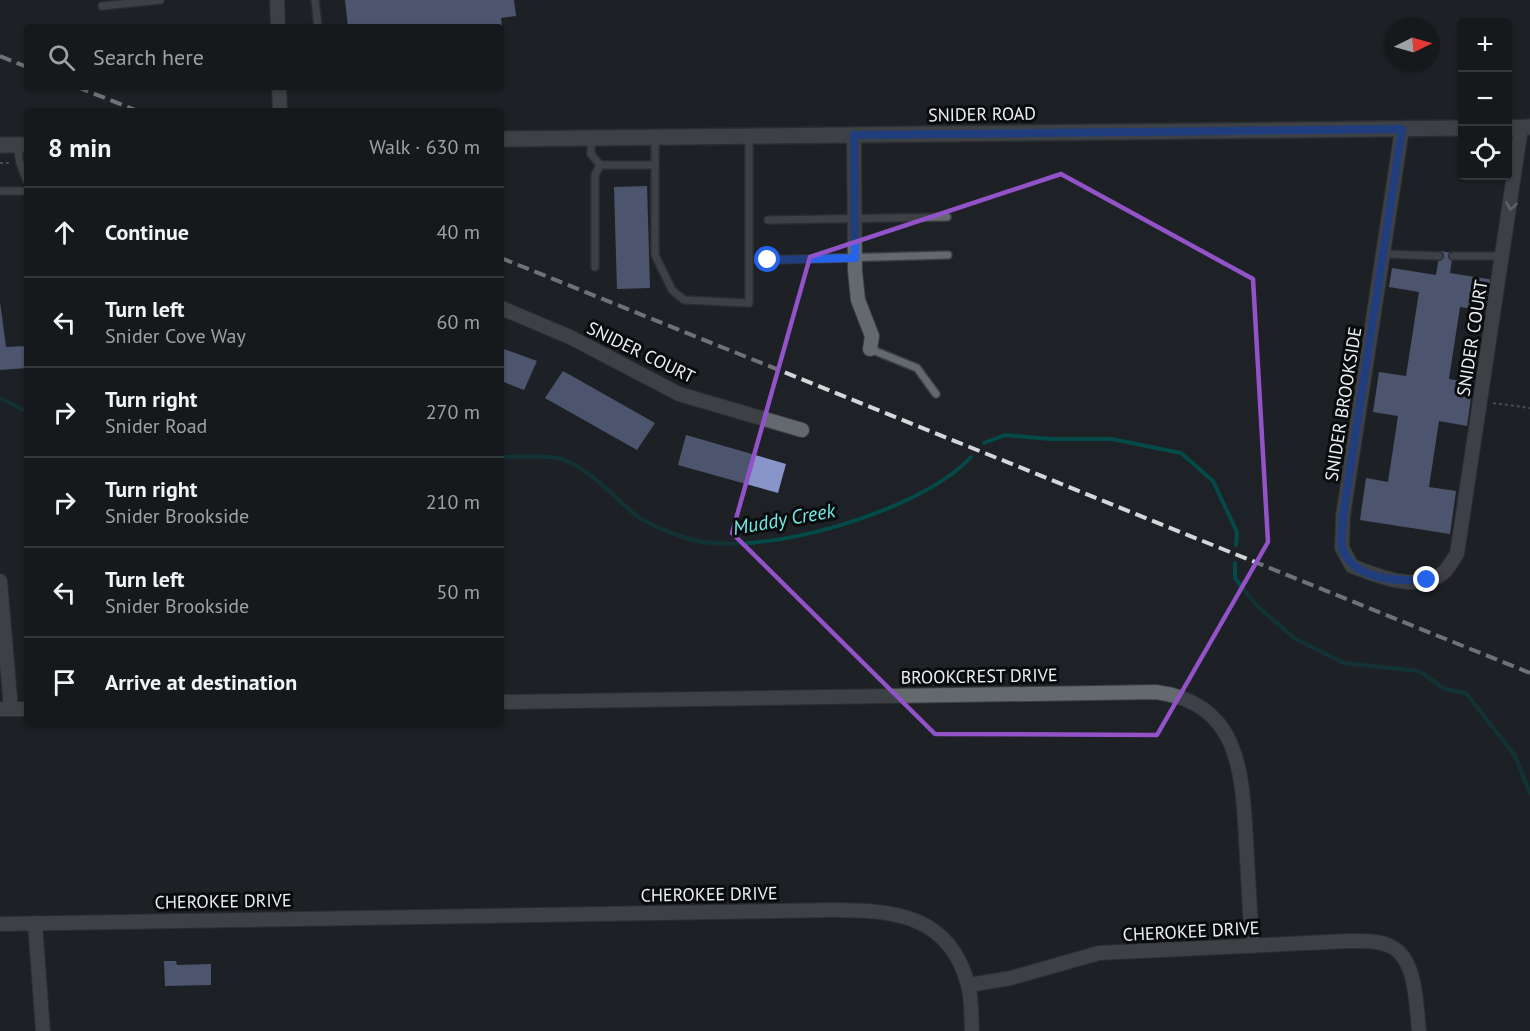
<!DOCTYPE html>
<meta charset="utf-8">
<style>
:root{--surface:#16191c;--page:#1f2225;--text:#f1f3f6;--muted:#9ea0a3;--line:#35383b}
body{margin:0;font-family:"PT Sans",sans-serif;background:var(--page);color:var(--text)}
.controls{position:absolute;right:18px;top:18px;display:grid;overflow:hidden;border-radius:6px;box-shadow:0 2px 4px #0004}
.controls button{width:54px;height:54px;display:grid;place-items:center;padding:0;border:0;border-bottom:2px solid var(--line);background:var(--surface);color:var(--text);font:30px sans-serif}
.compass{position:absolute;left:1386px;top:18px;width:54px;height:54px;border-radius:50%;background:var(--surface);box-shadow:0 2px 4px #0004;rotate:85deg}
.stop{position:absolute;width:18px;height:18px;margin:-14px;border:4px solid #2563eb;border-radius:50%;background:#fff}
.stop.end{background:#2563eb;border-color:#fff;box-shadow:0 2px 6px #0008}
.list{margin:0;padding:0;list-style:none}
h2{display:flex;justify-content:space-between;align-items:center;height:78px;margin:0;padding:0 24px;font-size:26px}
h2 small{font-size:20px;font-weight:400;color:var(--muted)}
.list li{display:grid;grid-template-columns:39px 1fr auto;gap:18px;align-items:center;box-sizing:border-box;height:90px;padding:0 24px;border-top:2px solid var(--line)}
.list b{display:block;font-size:22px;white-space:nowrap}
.list p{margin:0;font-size:20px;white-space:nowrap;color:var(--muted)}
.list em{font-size:20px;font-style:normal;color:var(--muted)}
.icon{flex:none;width:33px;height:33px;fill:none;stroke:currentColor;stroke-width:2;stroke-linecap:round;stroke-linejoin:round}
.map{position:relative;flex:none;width:1530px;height:1031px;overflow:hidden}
.search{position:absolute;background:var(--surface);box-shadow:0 2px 4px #0004;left:24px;top:24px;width:480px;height:66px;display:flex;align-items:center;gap:15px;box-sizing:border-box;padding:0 21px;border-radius:6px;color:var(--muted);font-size:22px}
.panel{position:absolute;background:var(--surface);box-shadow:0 2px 4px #0004;left:24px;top:108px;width:480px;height:618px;border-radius:6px}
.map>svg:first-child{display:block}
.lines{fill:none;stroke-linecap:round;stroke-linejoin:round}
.stream{stroke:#034a49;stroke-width:4}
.building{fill:#8795c8}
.lane-casing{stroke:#3a3d40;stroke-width:10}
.street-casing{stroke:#3a3d40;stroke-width:16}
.secondary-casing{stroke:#3a3d40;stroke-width:18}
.path{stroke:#7d8084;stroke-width:2;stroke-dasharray:3 3;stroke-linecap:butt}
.lane{stroke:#64696d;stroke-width:7}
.street{stroke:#64696d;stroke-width:14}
.secondary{stroke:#64696d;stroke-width:15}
.rail{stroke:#d4d6d9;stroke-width:4;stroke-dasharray:12 6;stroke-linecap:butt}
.oneway{stroke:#afb3b6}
.route{stroke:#2563eb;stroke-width:8}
.marked{fill:none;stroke:#9253c9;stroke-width:4.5;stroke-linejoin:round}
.labels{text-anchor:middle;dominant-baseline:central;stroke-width:6;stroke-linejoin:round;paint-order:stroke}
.street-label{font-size:18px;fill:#edeff2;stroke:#090b0c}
.water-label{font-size:20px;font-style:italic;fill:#73eae8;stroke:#090b0c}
</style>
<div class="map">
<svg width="1530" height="1031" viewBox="0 0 1530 1031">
<rect width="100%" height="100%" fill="#1e2125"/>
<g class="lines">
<g class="stream">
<polyline points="0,398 27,412"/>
<polyline points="984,443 1005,435 1050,439 1112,439 1181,453 1213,481 1237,532 1236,545"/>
<path d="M501 457C517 457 552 454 565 460 592 472 610 493 633 513 645 523 670 533 686 538 756 561 922 511 971 457"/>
<polyline points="1235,563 1235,578 1257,606 1294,638 1344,663 1419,671 1445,689 1466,693 1515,756 1530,793"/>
</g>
</g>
<g class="building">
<polygon points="345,0 514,0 516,16 501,18 502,27 348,27"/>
<polygon points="647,186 650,288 617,289 614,187"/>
<polygon points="1440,251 1453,253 1450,273 1494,280 1490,311 1460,307 1449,379 1473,383 1467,426 1439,421 1429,487 1456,491 1450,534 1360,520 1366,478 1388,482 1398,416 1373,412 1379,372 1406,376 1419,292 1389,287 1392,268 1436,275"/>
<polygon points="0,302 6,347 27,346 27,368 0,370"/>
<polygon points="501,348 537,361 524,390 501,381"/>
<polygon points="563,371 655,423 637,450 545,398"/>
<polygon points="686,435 786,464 778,493 678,465"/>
<polygon points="164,961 176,961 177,965 211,964 211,985 165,986"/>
</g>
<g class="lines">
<g class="lane-casing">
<g id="lane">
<polyline points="315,0 318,27"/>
<polyline points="102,6 160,0"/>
<polyline points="655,137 655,255 672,290 684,300 749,303 749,136"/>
<polyline points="591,138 591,154 600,165 655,165"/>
<polyline points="17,145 20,163 27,181"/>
<polyline points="0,191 27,191"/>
<polyline points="768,220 947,217"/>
<polyline points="1385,254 1439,256"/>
<polyline points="1453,256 1503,256"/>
<polyline points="768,260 948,255"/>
<polyline points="595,267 595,175 600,165"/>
<polyline points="870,349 917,368 936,394"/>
</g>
</g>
<g class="street-casing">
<g id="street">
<polyline points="277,0 278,27"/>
<polyline points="279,87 280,111"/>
<path d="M1402 129 1343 516 1342 548 1352 566C1377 576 1418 593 1443 573 1449 568 1453 559 1457 554L1521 128"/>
<polyline points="854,135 855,271 858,300 872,336 870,349"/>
<polyline points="501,308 570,337 679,394 802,430"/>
<polyline points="0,581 11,709"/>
<path d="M501 702 1156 692C1240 703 1242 772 1246 840 1248 875 1250 911 1252 946"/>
<polyline points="0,709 27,709"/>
<polyline points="35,923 43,1031"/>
<path d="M0 924 833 910C894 910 950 915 968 985 972 999 971 1016 972 1031"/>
<path d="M969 985 1011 978 1099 953 1348 941C1362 941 1377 940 1390 946 1417 958 1416 1005 1419 1031"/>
</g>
</g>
<g class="secondary-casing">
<g id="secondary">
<polyline points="1508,128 1530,127"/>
<polyline points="501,139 1462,128"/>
<polyline points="0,145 27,145"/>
</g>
</g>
<g class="path">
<polyline points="0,163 9,163"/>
<polyline points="1493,403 1530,408"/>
</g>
<use href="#lane" class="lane"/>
<use href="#street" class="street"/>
<use href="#secondary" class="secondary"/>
<g class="rail">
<polyline points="0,56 27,67"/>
<polyline points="77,87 138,111"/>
<polyline points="501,258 1530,673"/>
</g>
</g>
<defs><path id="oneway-chevron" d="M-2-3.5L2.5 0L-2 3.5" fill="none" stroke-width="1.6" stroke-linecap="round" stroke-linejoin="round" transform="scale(1.5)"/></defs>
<use class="oneway" href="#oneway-chevron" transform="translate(1511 206) rotate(99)"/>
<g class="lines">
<path class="route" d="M768 260 855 258 854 135 1402 129 1343 516C1343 526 1339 541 1343 550 1355 581 1399 581 1427 580"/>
</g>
<path d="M0 0H1530V1031H0ZM1061 174 1253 279 1268 542 1157 735 935 734 732 533 810 257Z" fill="#1e2125" fill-opacity=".55" fill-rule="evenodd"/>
<path class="marked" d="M1061 174 1253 279 1268 542 1157 735 935 734 732 533 810 257Z"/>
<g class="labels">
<g class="street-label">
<text transform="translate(982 114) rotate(-1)">SNIDER ROAD</text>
<text transform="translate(1472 338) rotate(-81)">SNIDER COURT</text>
<text transform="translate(641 352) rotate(26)">SNIDER COURT</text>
<text transform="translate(1343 404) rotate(-81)">SNIDER BROOKSIDE</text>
<text transform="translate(979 676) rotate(-1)">BROOKCREST DRIVE</text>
<text transform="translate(709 894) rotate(-1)">CHEROKEE DRIVE</text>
<text transform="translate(223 901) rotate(-1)">CHEROKEE DRIVE</text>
<text transform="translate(1191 931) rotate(-3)">CHEROKEE DRIVE</text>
</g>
<g class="water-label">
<text transform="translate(784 519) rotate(-10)">Muddy Creek</text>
</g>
</g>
</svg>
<div class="controls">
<button>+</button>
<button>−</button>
<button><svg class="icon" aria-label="locate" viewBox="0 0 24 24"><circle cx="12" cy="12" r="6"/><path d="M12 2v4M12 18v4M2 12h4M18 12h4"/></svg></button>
</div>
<svg class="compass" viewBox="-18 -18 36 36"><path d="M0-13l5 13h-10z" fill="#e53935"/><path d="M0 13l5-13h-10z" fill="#9ea0a3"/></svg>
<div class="stop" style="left:768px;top:260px"></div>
<div class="stop end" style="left:1427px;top:580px"></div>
<div class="search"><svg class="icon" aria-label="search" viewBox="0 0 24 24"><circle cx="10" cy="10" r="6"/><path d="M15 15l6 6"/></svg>Search here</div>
<section class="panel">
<h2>8 min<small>Walk · 630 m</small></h2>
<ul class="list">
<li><svg class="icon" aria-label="ahead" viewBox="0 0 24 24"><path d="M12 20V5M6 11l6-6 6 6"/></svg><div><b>Continue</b></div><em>40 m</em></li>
<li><svg class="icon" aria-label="left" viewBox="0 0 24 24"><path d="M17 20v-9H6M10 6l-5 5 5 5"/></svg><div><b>Turn left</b><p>Snider Cove Way</p></div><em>60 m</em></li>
<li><svg class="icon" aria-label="right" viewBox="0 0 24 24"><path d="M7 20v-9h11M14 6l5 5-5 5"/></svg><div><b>Turn right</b><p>Snider Road</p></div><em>270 m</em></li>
<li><svg class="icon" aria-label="right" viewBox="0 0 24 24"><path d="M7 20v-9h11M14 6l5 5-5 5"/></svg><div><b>Turn right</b><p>Snider Brookside</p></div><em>210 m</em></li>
<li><svg class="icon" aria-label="left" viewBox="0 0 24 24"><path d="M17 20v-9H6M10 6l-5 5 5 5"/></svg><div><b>Turn left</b><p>Snider Brookside</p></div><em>50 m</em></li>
<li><svg class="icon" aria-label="arrive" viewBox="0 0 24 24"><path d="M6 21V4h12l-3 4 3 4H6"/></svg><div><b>Arrive at destination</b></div></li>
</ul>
</section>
</div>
